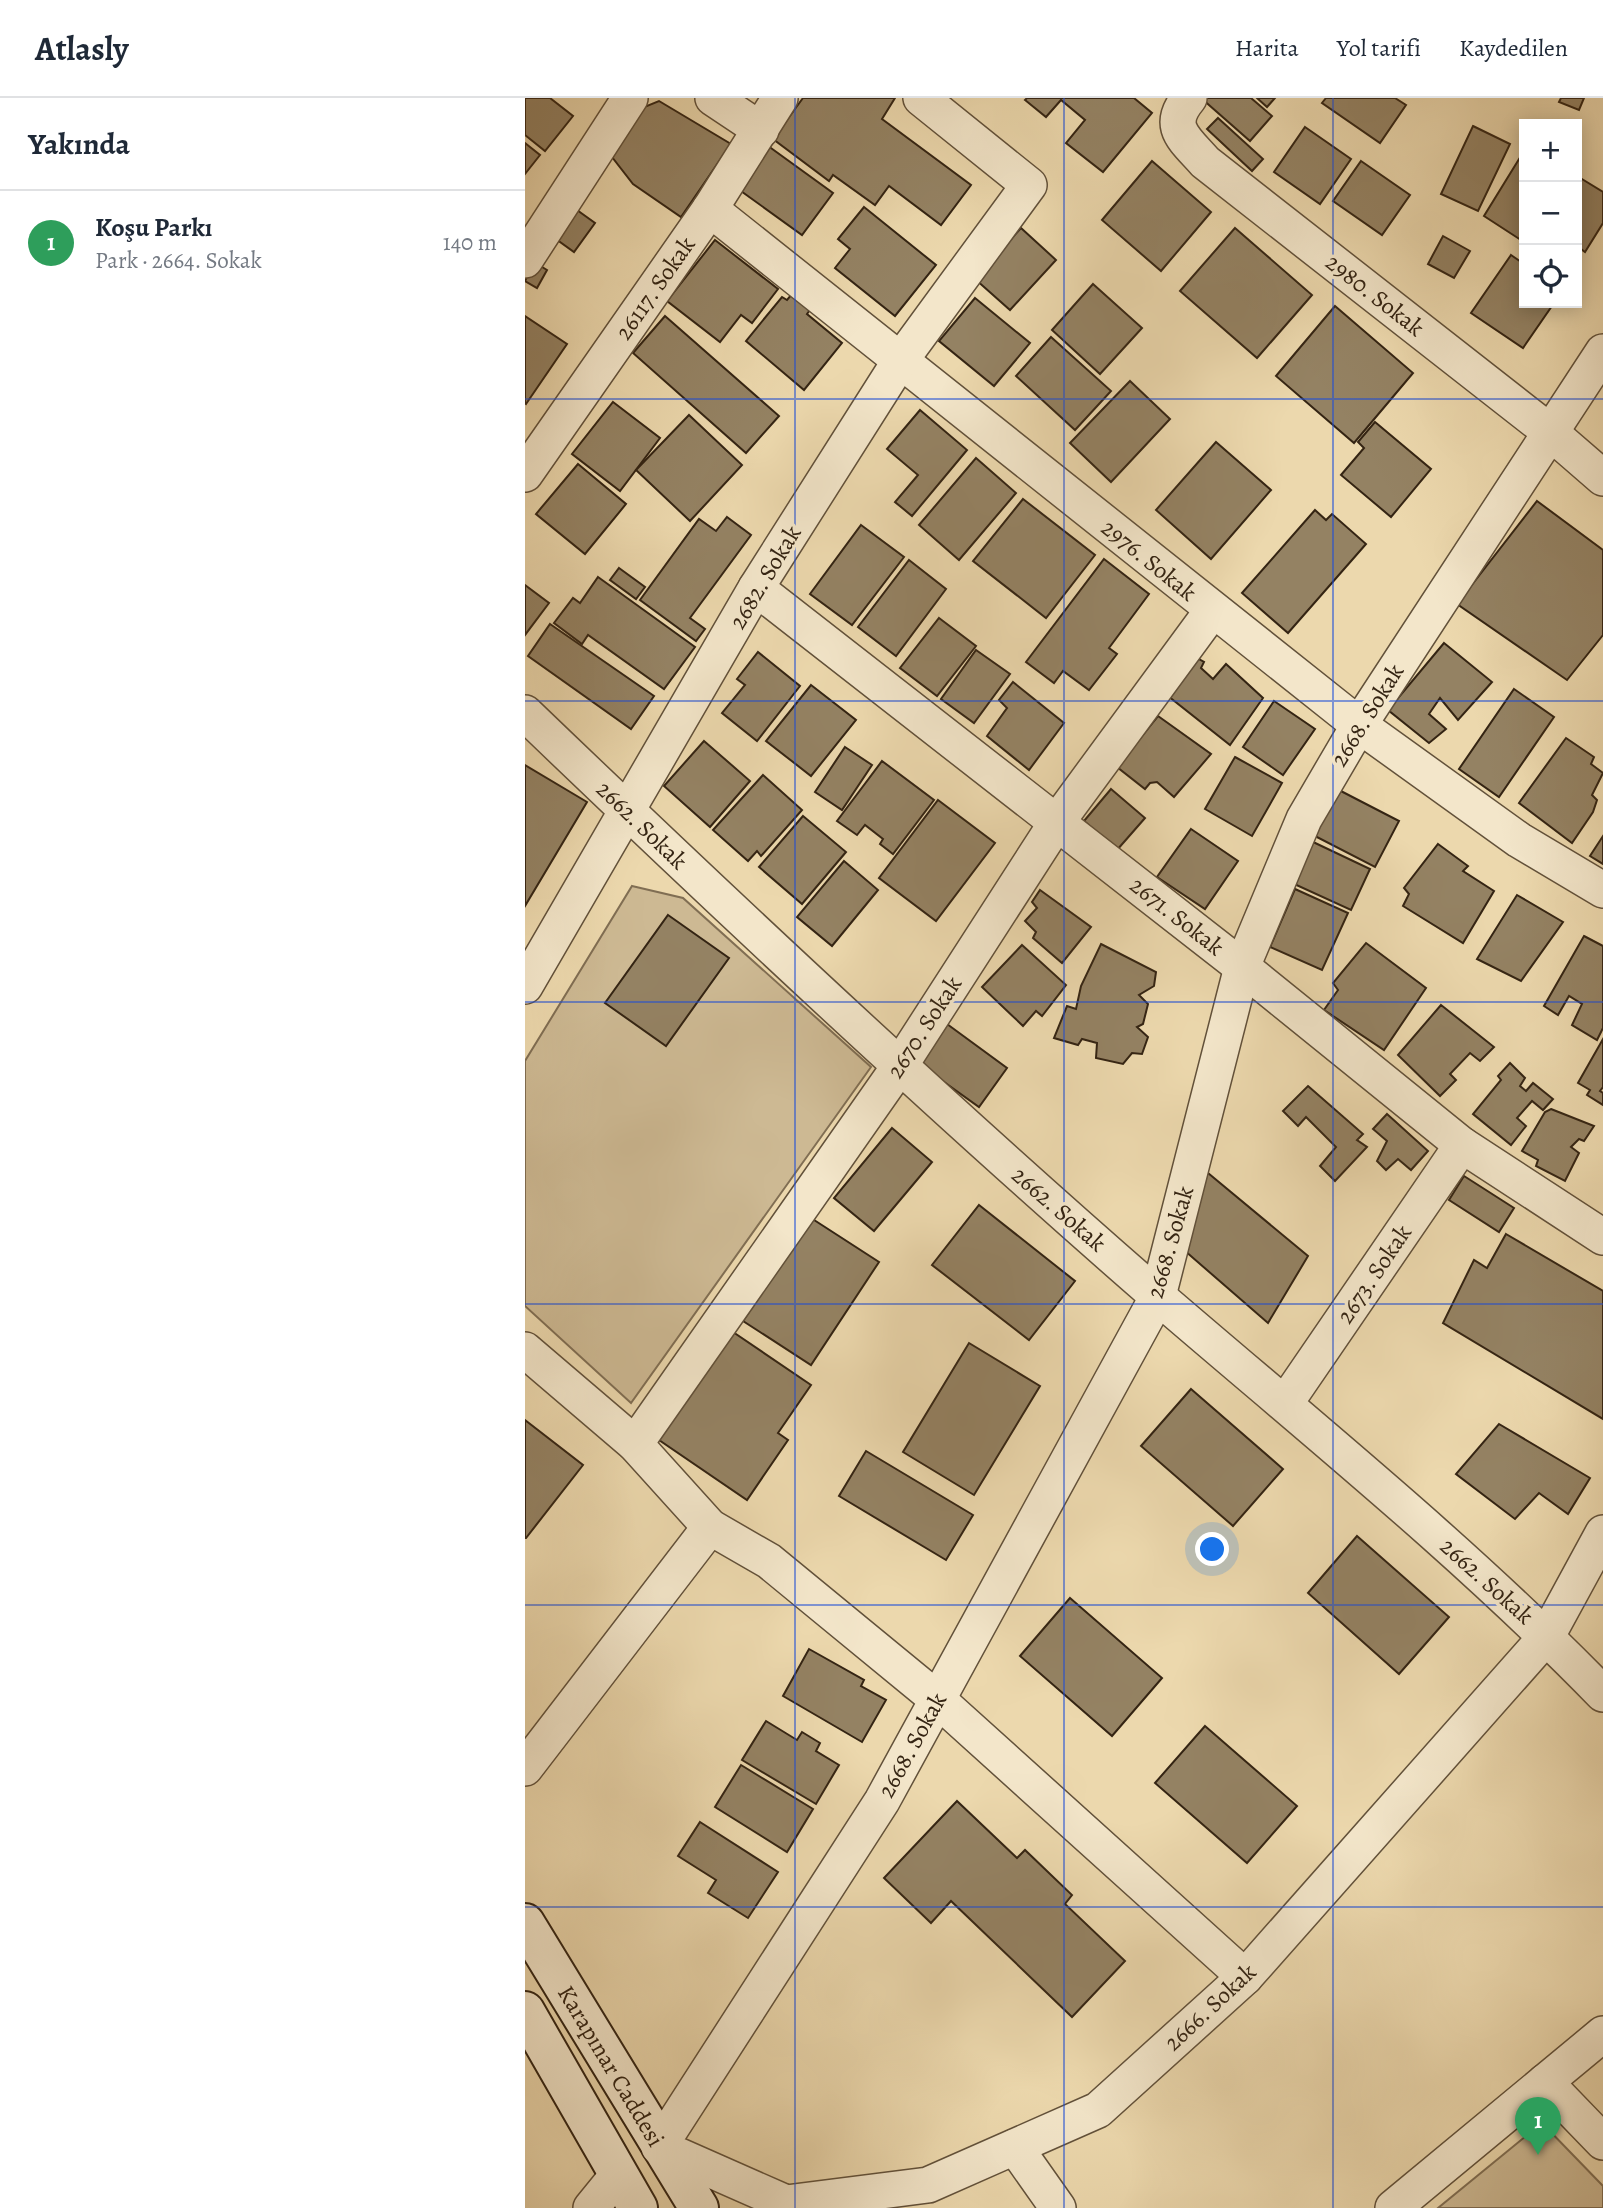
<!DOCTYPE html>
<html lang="tr">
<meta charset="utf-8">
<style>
:root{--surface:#fff;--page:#f2f2f3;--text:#1f2937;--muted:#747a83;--line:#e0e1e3;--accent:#8f2418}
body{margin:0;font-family:Alegreya,serif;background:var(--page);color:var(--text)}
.controls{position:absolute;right:21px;top:21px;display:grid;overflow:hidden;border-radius:0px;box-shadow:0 4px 18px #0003}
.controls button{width:63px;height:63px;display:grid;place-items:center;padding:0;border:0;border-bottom:2px solid var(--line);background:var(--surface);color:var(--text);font:35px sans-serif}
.you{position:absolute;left:688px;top:1452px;width:24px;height:24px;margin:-18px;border:5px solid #fff;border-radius:50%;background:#1a73e8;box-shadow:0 0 0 10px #1a73e833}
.badge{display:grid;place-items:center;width:46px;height:46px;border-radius:50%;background:var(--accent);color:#fff;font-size:23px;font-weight:700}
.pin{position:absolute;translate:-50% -58px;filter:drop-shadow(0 2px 4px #0008)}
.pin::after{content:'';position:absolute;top:37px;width:24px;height:21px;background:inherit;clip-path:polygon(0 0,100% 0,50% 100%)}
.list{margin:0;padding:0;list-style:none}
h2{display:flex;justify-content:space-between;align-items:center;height:91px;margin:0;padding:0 28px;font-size:30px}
h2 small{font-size:23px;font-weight:400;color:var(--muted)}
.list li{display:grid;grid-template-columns:46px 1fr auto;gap:21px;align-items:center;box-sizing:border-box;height:105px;padding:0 28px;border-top:2px solid var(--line)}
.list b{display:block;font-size:26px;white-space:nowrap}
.list p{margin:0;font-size:23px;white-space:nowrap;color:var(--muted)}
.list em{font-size:23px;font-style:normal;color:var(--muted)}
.icon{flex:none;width:38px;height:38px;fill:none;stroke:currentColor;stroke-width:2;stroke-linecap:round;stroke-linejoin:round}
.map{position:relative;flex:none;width:1078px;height:2110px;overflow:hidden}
header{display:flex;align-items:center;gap:42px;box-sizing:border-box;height:98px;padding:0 35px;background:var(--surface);border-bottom:2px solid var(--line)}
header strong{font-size:33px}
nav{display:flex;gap:38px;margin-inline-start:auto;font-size:24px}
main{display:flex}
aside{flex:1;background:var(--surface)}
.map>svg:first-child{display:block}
.green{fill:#cdb993;stroke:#806e53;stroke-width:2}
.building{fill:#948263;stroke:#342413;stroke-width:2}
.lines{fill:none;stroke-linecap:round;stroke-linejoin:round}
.street-casing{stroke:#62513a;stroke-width:38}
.secondary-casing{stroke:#342413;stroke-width:42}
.street{stroke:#f3e6ca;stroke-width:35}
.secondary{stroke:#f3e6ca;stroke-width:38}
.grid{fill:none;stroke:#1d4ed8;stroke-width:2;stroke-opacity:0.55}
.labels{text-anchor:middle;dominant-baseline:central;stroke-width:7;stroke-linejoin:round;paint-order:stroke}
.street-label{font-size:24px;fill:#342413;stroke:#f3e6ca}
</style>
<header>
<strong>Atlasly</strong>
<nav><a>Harita</a><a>Yol tarifi</a><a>Kaydedilen</a></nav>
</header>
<main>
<aside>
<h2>Yakında<small></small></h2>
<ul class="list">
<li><span class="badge" style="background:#2e9e5b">1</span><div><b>Koşu Parkı</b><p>Park · 2664. Sokak</p></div><em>140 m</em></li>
</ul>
</aside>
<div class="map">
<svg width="1078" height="2110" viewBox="0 0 1078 2110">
<rect width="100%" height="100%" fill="#ecd8ad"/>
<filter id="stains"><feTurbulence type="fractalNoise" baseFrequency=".00286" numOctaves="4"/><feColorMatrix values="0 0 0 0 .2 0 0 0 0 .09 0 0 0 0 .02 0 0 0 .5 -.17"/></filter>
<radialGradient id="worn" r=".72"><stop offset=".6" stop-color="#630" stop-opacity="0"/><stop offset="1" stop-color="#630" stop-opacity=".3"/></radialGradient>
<g class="green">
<polygon points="107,788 158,800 346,969 106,1305 0,1208 0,963"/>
<polygon points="1017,2025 1078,2088 1078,2110 913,2110"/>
</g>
<g class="building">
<polygon points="0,0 25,0 48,18 20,53 0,37"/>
<polygon points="278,0 370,0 357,21 446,87 416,127 364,88 350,107 308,77 304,83 248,41"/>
<polygon points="502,0 609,0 627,15 578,74 541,45 560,22 536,2 521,19 500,2"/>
<polygon points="676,0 726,0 747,18 725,43"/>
<polygon points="732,0 750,0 742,9"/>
<polygon points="801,0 870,0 881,7 855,45 797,5"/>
<polygon points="1036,0 1059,0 1054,12 1034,4"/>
<polygon points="134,3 206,46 156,119 108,86 80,50 102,16"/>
<polygon points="693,20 738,61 727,73 682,31"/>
<polygon points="948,28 985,46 953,113 916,96"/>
<polygon points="780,29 826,61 795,106 749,74"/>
<polygon points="0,45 15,57 0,76"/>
<polygon points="239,45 308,95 277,137 209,88"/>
<polygon points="999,53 999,144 959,118"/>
<polygon points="627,63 686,114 636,173 577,122"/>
<polygon points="836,63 885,97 857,137 808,103"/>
<polygon points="1052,78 1078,94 1078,125 1060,154 1052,148"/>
<polygon points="45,107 70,125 49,154 24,136"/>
<polygon points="339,109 411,167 370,218 310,170 325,151 313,141"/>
<polygon points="496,130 531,162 485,212 450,181"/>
<polygon points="710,130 787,197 732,260 655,193"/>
<polygon points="918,138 945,153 929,180 903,166"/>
<polygon points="190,142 253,191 227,225 216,217 195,244 142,203"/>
<polygon points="986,157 999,166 999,205 1029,205 998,250 946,215"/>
<polygon points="9,164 22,172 12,190 0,183"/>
<polygon points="568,186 617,230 575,276 527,232"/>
<polygon points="273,189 291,204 282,216 317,245 279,292 221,243 257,199 262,202"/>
<polygon points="450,200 505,245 469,288 414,243"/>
<polygon points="810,208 888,275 829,345 751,278"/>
<polygon points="0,218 42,246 1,306 0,305"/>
<polygon points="140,218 254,318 221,355 108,255"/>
<polygon points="526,239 586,293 550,332 491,278"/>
<polygon points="605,283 645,321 586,384 545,345"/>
<polygon points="88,304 135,340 95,393 47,356"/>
<polygon points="395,312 442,352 387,418 370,404 393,377 362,351"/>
<polygon points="164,317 217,367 165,423 111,372"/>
<polygon points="850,324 906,371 866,419 816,377 839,350 833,344"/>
<polygon points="691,344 746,392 686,461 631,412"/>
<polygon points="451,360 491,395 434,462 394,427"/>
<polygon points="53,366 101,406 60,456 11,416"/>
<polygon points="498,401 570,457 521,520 448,463"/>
<polygon points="1012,403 1078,452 1078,537 1042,582 932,506"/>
<polygon points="790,412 801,422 807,416 841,446 763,535 717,495"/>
<polygon points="202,419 226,437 165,520 180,531 171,543 115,502 174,421 191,433"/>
<polygon points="336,427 379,459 327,527 285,496"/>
<polygon points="579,461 624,496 584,550 592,556 564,592 538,573 529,585 501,564"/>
<polygon points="384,462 421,491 371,558 333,529"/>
<polygon points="94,470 120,489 111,501 85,482"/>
<polygon points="73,479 170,549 139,591 63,537 57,546 29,525 48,500 55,505"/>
<polygon points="0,487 24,505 0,537"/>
<polygon points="414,520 451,548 412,598 375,570"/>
<polygon points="25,526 129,598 106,631 3,558"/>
<polygon points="919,545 967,584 933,622 915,600 904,616 921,631 904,645 863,612"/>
<polygon points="451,552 485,576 449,625 416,601"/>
<polygon points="233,554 275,588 232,643 197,615 220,587 212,581"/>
<polygon points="665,556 679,564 676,570 688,581 701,566 738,600 705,647 638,594"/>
<polygon points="488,584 539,625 504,672 462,638 482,610 474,602"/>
<polygon points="286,587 331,622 286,678 241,643"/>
<polygon points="989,591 1029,619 974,699 934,671"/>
<polygon points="749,603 790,631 758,677 718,649"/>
<polygon points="633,618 686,656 649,699 632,684 625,685 620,691 592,669"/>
<polygon points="1041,640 1069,659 1066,666 1078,675 1067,697 1072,702 1068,714 1047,745 994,705"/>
<polygon points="179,643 225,683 185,729 139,688"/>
<polygon points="320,649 347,667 317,712 290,694"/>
<polygon points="710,659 757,685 727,738 680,711"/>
<polygon points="357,663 409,702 368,756 355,746 358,741 340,727 332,737 312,723"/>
<polygon points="0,667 62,704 0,808"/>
<polygon points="238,677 277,712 236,758 232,753 223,763 188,732"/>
<polygon points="810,690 874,723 850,769 786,736"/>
<polygon points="586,691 620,720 592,752 559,723"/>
<polygon points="413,702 470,745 411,823 354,780"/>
<polygon points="278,718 321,754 277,806 234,769"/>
<polygon points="666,731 713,763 680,811 632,779"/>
<polygon points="1078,738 1078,766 1065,758"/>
<polygon points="786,743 845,771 826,812 767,785"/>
<polygon points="913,746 943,768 938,773 969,793 938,845 878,808 884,796 879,790"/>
<polygon points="319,763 353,792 307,848 272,819"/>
<polygon points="770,791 823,815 797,872 745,849"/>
<polygon points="515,792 566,829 537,865 508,840 511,834 500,823 512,810 507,804"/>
<polygon points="992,797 1038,824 996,883 952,861"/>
<polygon points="143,817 204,860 141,948 80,905"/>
<polygon points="1059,838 1078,848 1078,930 1072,942 1047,927 1057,906 1044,898 1033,917 1019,908"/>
<polygon points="841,845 901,890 859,952 799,912 813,892 808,885"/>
<polygon points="576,846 631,874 629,888 614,897 623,906 618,926 612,929 623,939 617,956 607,955 598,966 571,960 572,945 557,941 553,947 529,940 542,908 551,911 556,888"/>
<polygon points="497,847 541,887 517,918 511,913 498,928 457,889"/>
<polygon points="916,907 969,949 955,963 945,955 925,976 931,982 915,998 873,957"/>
<polygon points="422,926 482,970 454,1009 394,966"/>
<polygon points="1078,941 1078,989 1075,993 1078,995 1078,1007 1062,997 1065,992 1053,985"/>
<polygon points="985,965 1000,980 995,988 1001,993 1008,985 1028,1001 1018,1012 1007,1003 992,1020 1001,1028 986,1047 948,1016 976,982 973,978"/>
<polygon points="783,988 838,1036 832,1042 842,1049 810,1083 795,1068 811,1049 781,1019 773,1028 758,1013"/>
<polygon points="1026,1011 1069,1028 1059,1043 1054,1041 1046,1049 1054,1055 1040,1083 1011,1068 1013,1062 997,1053 1020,1014"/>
<polygon points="862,1016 903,1053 886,1072 873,1061 861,1072 852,1063 862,1043 848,1031"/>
<polygon points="367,1030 407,1064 349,1133 309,1100"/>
<polygon points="683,1075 783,1158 743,1225 652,1146 670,1093"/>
<polygon points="939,1078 989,1110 974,1134 924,1102"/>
<polygon points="454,1107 550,1183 504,1242 407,1167"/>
<polygon points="286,1120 354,1164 286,1267 218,1223"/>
<polygon points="981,1136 1078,1193 1078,1321 918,1225 949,1162 962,1170"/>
<polygon points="208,1234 286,1287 253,1335 263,1342 222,1402 134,1342"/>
<polygon points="444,1245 515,1288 449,1397 378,1354"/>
<polygon points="666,1291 758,1371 708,1428 616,1348"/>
<polygon points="0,1322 58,1367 1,1440 0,1440"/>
<polygon points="974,1326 1065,1380 1043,1416 1014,1395 990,1421 931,1376"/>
<polygon points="341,1353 448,1417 421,1462 314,1398"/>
<polygon points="832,1438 924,1519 874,1576 783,1495"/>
<polygon points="545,1500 637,1580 587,1638 495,1558"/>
<polygon points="284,1551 339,1582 336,1588 361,1602 337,1644 258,1598"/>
<polygon points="241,1623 272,1642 277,1634 295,1645 291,1653 314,1667 291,1706 217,1662"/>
<polygon points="680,1628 772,1708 722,1765 630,1685"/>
<polygon points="216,1667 288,1711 262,1754 190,1709"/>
<polygon points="432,1703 492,1760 500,1752 547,1797 540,1806 600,1863 547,1919 426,1803 406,1825 359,1780"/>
<polygon points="175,1724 253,1774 223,1820 183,1795 191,1782 153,1758"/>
</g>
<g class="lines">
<g class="street-casing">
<g id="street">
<polyline points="188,0 236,32"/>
<path d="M664 0C640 29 660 41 680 64L1025 334 1078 380"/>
<polyline points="185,111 834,627 994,742 1078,792"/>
<polyline points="0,162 105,0"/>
<polyline points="1078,254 834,627 779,721 717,869 633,1198 357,1703 134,2049 261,2105 403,2087 573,2012 720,1879 1022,1538 1078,1435"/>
<polyline points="0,376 185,111 255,0"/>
<polyline points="231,490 717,869 937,1047 1078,1139"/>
<path d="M0 615C206 813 414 1008 630 1196 782 1327 938 1452 1078 1596"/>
<polyline points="0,888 231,490 375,263 504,87 396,0"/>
<polyline points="0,1252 110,1346 185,1429 244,1463 412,1601 720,1879"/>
<polyline points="761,1304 937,1047"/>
<polyline points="110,1346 374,969 532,724 687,513"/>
<polyline points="0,1670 185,1429"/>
<polyline points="1020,1984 1078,2044"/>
<polyline points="490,2049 533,2110"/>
<polyline points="66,2110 92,2078"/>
<polyline points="868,2110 1078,1936"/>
</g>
</g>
<g class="secondary-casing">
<g id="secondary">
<polyline points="0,1825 174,2110"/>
<polyline points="0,1913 113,2110"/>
</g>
</g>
<use href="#street" class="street"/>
<use href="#secondary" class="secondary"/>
</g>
<path class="grid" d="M270 0V2110M539 0V2110M808 0V2110M0 301H1078M0 603H1078M0 904H1078M0 1206H1078M0 1507H1078M0 1809H1078"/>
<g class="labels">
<g class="street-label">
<text transform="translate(130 190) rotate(-55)">26117. Sokak</text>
<text transform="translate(850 197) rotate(38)">2980. Sokak</text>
<text transform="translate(624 462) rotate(39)">2976. Sokak</text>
<text transform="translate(240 479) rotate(-59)">2682. Sokak</text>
<text transform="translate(842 617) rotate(-58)">2668. Sokak</text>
<text transform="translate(117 727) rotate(44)">2662. Sokak</text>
<text transform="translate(652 818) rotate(38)">2671. Sokak</text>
<text transform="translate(399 929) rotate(-57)">2670. Sokak</text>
<text transform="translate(534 1111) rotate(41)">2662. Sokak</text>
<text transform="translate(645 1144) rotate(-74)">2668. Sokak</text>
<text transform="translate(849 1176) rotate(-56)">2673. Sokak</text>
<text transform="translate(962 1483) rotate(42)">2662. Sokak</text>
<text transform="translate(387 1647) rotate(-61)">2668. Sokak</text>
<text transform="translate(685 1909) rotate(-43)">2666. Sokak</text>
<text transform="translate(86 1968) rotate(59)">Karapınar Caddesi</text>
</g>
</g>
<rect width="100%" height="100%" filter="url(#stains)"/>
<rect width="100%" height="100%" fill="url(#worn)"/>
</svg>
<div class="controls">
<button>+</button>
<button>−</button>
<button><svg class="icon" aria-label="locate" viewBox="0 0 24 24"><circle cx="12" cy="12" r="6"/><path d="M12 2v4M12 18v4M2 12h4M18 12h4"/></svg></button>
</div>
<div class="you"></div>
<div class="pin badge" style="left:1013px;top:2057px;background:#2e9e5b">1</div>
</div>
</main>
